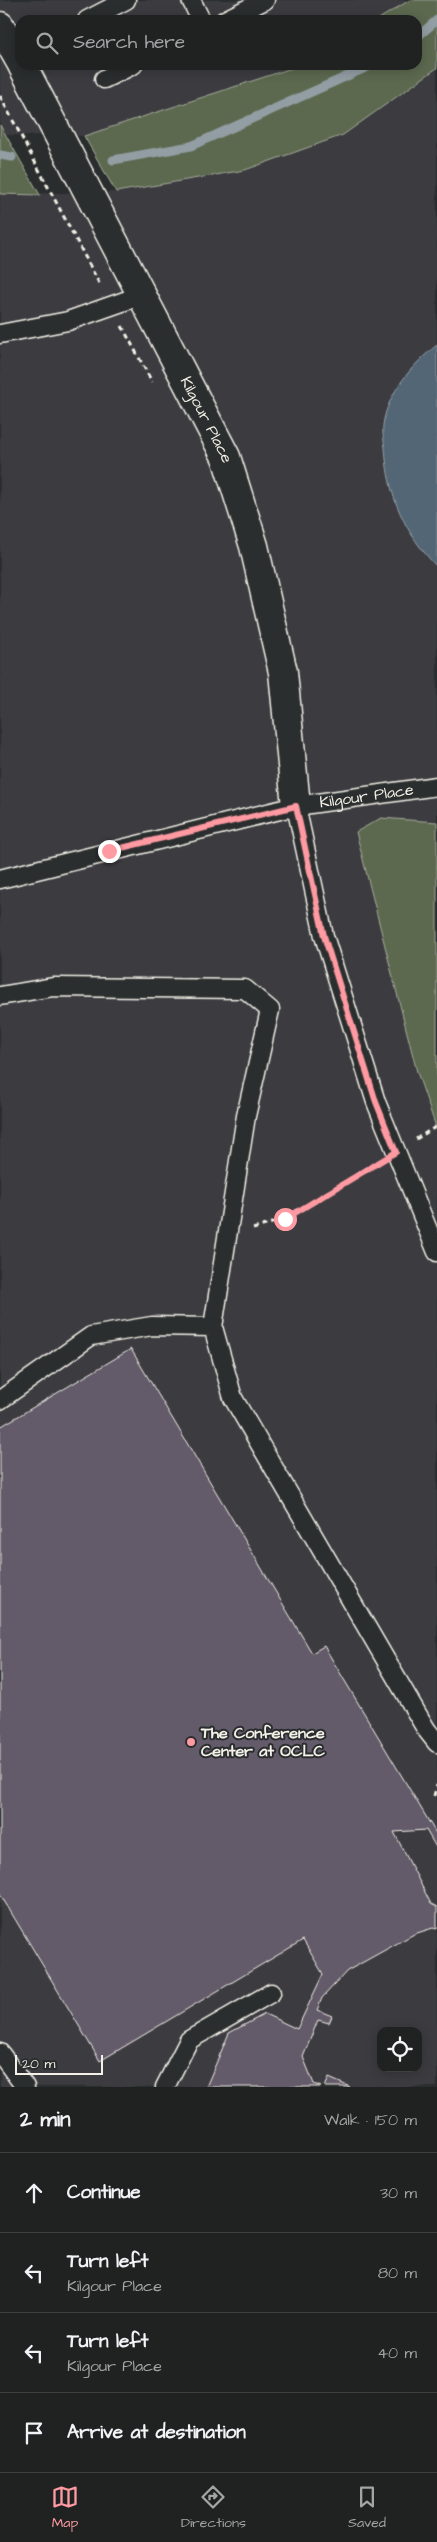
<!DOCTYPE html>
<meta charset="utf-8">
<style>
:root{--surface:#202222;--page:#282a2a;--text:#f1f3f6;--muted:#a2a4a5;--line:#3d3f40;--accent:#ff9aa2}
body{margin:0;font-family:"Architects Daughter",sans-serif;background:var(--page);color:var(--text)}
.controls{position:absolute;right:15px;bottom:15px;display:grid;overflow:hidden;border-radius:10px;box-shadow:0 2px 12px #0003}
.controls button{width:45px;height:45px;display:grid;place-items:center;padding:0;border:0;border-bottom:1px solid var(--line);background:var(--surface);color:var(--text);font:25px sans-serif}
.scale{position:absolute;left:15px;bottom:12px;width:88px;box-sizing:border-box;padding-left:5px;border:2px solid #f4f1e8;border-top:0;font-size:14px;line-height:18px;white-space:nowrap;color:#f4f1e8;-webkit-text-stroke:4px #2a2d2e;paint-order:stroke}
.stop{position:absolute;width:15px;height:15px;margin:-11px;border:4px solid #ff9aa2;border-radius:50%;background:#fff}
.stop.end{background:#ff9aa2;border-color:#fff;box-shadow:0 1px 5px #0008}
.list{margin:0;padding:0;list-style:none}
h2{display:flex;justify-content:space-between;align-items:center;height:65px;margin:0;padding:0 20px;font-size:21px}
h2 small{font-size:16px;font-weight:400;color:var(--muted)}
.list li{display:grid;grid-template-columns:32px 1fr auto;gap:15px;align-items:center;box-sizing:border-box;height:80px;padding:0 20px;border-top:1px solid var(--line)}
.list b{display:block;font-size:19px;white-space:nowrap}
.list p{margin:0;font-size:16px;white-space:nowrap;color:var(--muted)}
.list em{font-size:16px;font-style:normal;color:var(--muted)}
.icon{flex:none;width:28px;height:28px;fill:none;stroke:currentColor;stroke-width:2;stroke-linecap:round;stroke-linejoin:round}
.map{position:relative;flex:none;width:437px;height:2087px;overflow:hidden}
.search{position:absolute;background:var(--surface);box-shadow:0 2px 12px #0003;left:15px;right:15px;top:15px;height:55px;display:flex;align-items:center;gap:12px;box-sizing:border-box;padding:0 18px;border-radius:15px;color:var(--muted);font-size:19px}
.sheet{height:385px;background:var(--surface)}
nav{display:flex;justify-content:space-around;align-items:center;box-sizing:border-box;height:70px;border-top:1px solid var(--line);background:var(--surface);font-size:14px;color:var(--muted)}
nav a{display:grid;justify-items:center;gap:2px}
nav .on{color:var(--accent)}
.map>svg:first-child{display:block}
.built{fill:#3b3a40;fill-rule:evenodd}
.green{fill:#5c6950;stroke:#a8ad9c}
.water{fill:#536676;stroke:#939ea4}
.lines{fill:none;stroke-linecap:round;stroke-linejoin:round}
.stream{stroke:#939ea4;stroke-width:9}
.building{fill:#635a6a;stroke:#f4f1e8}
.service-casing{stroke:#f4f1e8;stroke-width:21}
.minor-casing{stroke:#f4f1e8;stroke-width:31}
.path{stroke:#f4f1e8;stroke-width:3;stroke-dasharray:5 4;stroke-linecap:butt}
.service{stroke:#2a2d2e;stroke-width:18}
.minor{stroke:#2a2d2e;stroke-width:28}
.route{stroke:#ff9aa2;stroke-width:6}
.poi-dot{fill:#ff9aa2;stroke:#2a2d2e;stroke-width:2}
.labels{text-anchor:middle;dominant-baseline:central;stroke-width:4;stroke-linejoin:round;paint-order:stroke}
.street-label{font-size:16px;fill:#f4f1e8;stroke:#2a2d2e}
.poi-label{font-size:16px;font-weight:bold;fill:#f4f1e8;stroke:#2a2d2e;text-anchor:start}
</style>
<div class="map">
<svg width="437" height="2087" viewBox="0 0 437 2087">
<rect width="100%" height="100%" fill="#2a2d2e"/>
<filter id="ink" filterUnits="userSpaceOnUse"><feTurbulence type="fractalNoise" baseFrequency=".02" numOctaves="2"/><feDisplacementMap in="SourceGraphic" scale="10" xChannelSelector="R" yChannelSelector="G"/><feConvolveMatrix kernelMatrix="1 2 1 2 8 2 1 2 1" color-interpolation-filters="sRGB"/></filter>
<g filter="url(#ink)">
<g class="built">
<polygon points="0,0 410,0 377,20 20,20 20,65 301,65 84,136 5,135 0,125"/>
<path d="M437 68V822L381 818 357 833 417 1072 437 1130V2087H0V194L116 192 245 170 343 135ZM381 2031H418V2068H381Z"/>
</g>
<g class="green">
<polygon points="410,0 437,0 437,68 343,135 245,170 116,192 84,136 301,65 417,65 417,20 377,20"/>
<polygon points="0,125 40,195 0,194"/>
<polygon points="381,818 437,822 437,1130 417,1072 356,832"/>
</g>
<path class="water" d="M437 345V567C404 532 388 496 385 448 384 441 382 432 383 425 387 393 413 364 437 345Z"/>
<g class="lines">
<g class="stream">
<polyline points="417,37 437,20"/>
<polyline points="0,155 12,157"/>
<polyline points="113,160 191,146 372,65"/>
</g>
</g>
<g class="building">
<polygon points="131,1349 312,1653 324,1646 437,1835 437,1849 426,1830 394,1832 431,1904 437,1907 437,1929 433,1928 414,1934 347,1971 322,1998 317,2010 332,2016 329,2023 318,2020 303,2057 314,2084 321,2087 206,2087 229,2033 265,2014 297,2029 323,1974 303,1940 100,2061 0,1894 0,1427"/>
<polygon points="329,2078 350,2087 325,2087"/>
</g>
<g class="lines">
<g class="service-casing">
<g id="service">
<polyline points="191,0 201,20"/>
<polyline points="87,20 126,0"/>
<polyline points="225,20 265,0"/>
<polyline points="104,79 133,65"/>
<polyline points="0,334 68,321 142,295"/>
<polyline points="296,806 324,936 376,1102 437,1252"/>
<path id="s1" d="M0 879 296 806 437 786"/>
<polyline points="0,996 53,987 245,989 270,1010 246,1116 213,1327"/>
<polyline points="0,1400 91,1336 152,1326 213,1327 233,1398 426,1729 437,1743"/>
<polyline points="0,2053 25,2087"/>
<polyline points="165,2087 189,2040 271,1993"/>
</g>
</g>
<g class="minor-casing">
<g id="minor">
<polyline points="0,26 20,61"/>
<path id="s2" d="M22 65 226 457 254 546 283 672 296 806"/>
</g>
</g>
<g class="path">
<polyline points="0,96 100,285"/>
<polyline points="122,326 152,382"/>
<polyline points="416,1139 437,1126"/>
<polyline points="253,1229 285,1219 377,1163"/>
<polyline points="434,1796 437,1785"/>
</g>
<use href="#service" class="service"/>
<use href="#minor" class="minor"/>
</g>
</g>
<g class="lines" filter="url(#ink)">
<polyline class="route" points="109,851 296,806 324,936 376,1102 396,1152 285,1219"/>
</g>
<circle class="poi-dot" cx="191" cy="1742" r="5"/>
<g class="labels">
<g class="street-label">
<text stroke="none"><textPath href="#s2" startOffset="400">Kilgour Place</textPath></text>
<text stroke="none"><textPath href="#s1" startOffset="376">Kilgour Place</textPath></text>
</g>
<g class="poi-label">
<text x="201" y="1733">The Conference<tspan x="201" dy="18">Center at OCLC</tspan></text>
</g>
</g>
</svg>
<div class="controls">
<button><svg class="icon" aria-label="locate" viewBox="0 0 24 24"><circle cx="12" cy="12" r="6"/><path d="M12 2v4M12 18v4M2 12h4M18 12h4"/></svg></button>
</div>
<div class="scale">20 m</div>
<div class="stop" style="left:285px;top:1219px"></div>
<div class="stop end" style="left:109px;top:851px"></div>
<div class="search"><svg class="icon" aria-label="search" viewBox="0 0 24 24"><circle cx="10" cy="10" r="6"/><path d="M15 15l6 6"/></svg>Search here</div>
</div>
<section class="sheet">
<h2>2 min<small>Walk · 150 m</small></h2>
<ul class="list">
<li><svg class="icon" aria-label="ahead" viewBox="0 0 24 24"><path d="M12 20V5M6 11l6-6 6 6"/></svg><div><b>Continue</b></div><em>30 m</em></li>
<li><svg class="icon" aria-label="left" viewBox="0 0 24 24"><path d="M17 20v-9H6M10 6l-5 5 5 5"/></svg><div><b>Turn left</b><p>Kilgour Place</p></div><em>80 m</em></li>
<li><svg class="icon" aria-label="left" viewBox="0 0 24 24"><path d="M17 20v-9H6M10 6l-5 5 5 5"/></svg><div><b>Turn left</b><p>Kilgour Place</p></div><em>40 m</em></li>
<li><svg class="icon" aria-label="arrive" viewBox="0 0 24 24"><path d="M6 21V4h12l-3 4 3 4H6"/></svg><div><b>Arrive at destination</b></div></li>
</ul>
</section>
<nav>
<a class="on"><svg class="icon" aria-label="map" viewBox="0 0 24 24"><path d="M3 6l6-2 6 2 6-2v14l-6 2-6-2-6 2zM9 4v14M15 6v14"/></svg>Map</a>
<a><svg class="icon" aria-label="directions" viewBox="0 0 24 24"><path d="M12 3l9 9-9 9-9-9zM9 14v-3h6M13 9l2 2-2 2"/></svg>Directions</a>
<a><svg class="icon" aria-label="saved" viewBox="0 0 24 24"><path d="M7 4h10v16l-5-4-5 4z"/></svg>Saved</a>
</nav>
